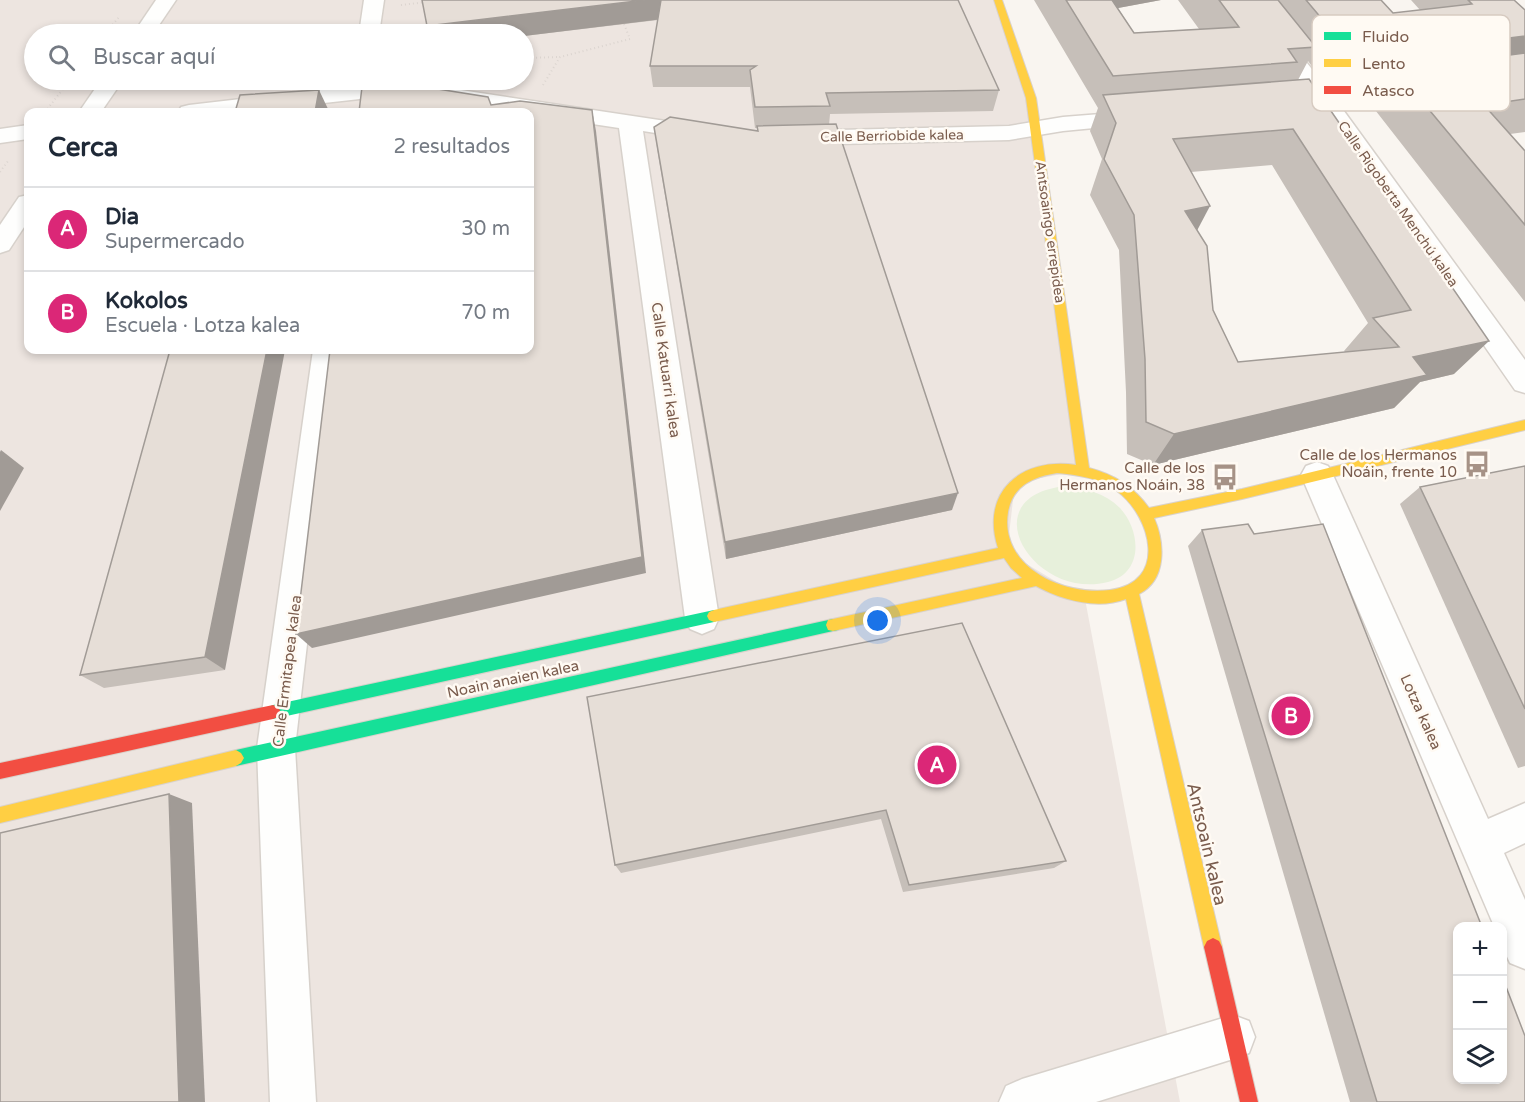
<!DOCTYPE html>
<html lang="es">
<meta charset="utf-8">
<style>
:root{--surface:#fff;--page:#f2f2f3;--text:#1f2937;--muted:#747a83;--line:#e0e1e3;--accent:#db2777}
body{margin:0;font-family:"Varela Round",sans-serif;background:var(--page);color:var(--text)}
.controls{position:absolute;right:18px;bottom:18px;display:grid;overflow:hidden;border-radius:12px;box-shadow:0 3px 9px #0003}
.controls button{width:54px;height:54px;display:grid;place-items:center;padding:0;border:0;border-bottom:2px solid var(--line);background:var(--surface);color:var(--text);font:30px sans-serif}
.you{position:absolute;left:878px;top:621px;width:21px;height:21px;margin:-15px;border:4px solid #fff;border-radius:50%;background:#1a73e8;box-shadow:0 0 0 9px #1a73e833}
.badge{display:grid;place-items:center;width:39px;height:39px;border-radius:50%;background:var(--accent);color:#fff;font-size:20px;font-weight:700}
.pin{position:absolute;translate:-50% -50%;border:3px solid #fff;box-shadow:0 2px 6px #0006}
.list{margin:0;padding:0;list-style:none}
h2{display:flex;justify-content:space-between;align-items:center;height:78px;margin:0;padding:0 24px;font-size:26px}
h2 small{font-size:20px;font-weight:400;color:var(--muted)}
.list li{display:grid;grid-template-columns:39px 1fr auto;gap:18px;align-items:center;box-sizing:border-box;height:84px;padding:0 24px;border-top:2px solid var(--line)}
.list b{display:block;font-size:22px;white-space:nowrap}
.list p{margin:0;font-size:20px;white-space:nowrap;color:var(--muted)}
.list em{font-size:20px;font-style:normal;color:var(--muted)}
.icon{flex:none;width:33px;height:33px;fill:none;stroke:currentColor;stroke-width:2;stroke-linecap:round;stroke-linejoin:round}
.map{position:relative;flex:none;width:1525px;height:1102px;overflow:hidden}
.search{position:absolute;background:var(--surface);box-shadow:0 3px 9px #0003;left:24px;top:24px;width:510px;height:66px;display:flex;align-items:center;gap:15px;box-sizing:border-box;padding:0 21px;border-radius:33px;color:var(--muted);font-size:22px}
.panel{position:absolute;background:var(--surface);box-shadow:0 3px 9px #0003;left:24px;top:108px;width:510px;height:246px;border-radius:12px}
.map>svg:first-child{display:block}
.industrial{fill:#ede5e0;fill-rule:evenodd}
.green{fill:#e7f0db}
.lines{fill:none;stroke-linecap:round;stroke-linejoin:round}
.street-casing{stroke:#d7d1cb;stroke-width:3}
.fast-casing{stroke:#d9d2cb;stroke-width:2}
.slow-casing{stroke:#d9d2cb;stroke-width:2}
.jam-casing{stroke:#d9d2cb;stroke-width:2}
.path{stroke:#dcd5d0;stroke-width:2;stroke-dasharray:1 3;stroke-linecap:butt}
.street{fill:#fefefd;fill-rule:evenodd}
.fast{fill:#16e098;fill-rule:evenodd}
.slow{fill:#ffcf43;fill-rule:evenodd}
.jam{fill:#f24e42;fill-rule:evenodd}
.wall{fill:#c6bfb9;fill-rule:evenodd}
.shaded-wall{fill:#a19b96}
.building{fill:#e6ded7;stroke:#a19b96;stroke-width:1.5;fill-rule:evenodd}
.labels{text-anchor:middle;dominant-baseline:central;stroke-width:5;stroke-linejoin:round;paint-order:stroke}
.far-street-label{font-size:14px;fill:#7a5c4d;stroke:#fffaf3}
.street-label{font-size:15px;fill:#7a5c4d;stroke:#fffaf3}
.poi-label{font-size:15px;fill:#7a5c4d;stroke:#fffaf3;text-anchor:end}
.near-street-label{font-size:18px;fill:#7a5c4d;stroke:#fffaf3}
.key{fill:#fffaf3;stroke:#d7cbc1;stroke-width:1.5}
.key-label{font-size:16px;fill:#7a5c4d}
</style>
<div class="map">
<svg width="1525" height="1102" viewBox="0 0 1525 1102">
<rect width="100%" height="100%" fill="#f9f5f0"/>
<path class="industrial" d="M0 0H998L1031 98 1083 470 1015 483 1007 552 1085 599 1180 1102H0ZM34 34H524V80H34ZM28 112H530V350H28Z"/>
<path class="green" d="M1066 486C1085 488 1105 493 1120 508 1141 531 1144 573 1108 582 1033 601 969 496 1066 486Z"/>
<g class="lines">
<g class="street-casing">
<g id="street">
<polygon points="156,0 176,0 153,34 133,34"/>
<polygon points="364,0 384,0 379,34 359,34"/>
<polygon points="1236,0 1256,0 1332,94 1422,84 1430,86 1433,91 1430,96 1422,98 1341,107 1525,360 1525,393 1515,390 1320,109 1280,114 1272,112 1269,107 1272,102 1311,97"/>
<polygon points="101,80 123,80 101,112 79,112"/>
<polygon points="421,84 699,126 707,128 710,133 707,138 699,140 643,131 719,618 714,629 702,634 690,629 685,618 619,128 421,98 360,99 242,112 178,112 181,107 189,105 360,85"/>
<polygon points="1138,111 1146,113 1149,118 1146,123 1063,131 1009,140 795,145 787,143 783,138 787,133 795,131 1009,126 1063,117"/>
<polygon points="28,125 28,139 0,143 0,129"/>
<polygon points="28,195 28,221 9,250 0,253 0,225 19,197"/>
<polygon points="313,350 341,350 295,748 316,1102 270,1102 257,748"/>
<polygon points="1317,462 1328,466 1333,475 1488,819 1525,803 1525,843 1504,853 1525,900 1525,969 1510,963 1502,946 1502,926 1494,926 1301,475 1306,466"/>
<polygon points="1233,1015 1249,1021 1255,1037 1249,1053 1233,1059 1096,1102 999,1102 1006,1086 1022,1079"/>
</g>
</g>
<g class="fast-casing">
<g id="fast">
<polygon points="714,610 719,612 721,616 719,620 714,622 273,719 268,717 265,712 268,707 273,705"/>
<polygon points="833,619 838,620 840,625 838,630 833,631 236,766 231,763 228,758 231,753 236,750"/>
</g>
</g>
<g class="slow-casing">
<g id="slow">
<path d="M994 0H1002L1036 98 1089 468C1115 475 1133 486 1149 508L1242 489 1525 420V430L1242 499 1154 518C1165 543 1167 580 1139 594L1222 947 1219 953 1213 956 1207 953 1204 947 1126 599C1097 610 1062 600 1036 586L833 631 828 630 826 625 828 620 833 619 1022 578 1011 568 1004 558 714 622 709 620 707 616 709 612 714 610 998 548C980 492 1021 457 1076 465L1026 98ZM1057 473C1078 475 1100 478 1117 491 1152 517 1168 583 1110 590 1063 596 999 567 1008 512 1013 485 1033 477 1057 473Z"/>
<polygon points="236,750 241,753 244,758 241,763 236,766 0,823 0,807"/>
</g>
</g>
<g class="jam-casing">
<g id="jam">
<polygon points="273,705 278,707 281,712 278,717 273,719 0,779 0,763"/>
<polygon points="1213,938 1219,941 1222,947 1258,1102 1240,1102 1204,947 1207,941"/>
</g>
</g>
<g class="path">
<polyline points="401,5 427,2"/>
<polyline points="105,34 119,17"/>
<polyline points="524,58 560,57"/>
<polyline points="543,85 560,57 630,39 624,24"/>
<polyline points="45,112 70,80"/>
<polyline points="0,172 8,161"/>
</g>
<use href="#street" class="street"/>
<use href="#fast" class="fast"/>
<use href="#slow" class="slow"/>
<use href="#jam" class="jam"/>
</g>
<g class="wall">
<polygon points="958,0 999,90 993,111 830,114 829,125 952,510 726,559 657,148 654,127 757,131 757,128 755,128 750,87 653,87 650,66 658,20 524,36 524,34 427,26"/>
<path d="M1034 0H1161L1118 8 1134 33 1199 29 1178 0H1381L1393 13 1420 10 1411 0H1514L1525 10V132L1510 134 1525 151V302L1372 106 1385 87 1360 90 1350 77 1323 81 1308 61 1298 80 1454 374 1420 382 1394 408 1153 465 1127 454 1126 392 1119 250 1090 195 1102 159 1090 131 1098 108ZM1272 165 1368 323 1344 351 1345 352 1238 362 1213 310 1197 231 1191 172Z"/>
<polygon points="170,350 225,670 104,688 80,675"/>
<polygon points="1525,466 1525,766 1518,768 1400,504 1420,487"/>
<polygon points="1202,530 1525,1102 1350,1102 1188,546"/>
<polygon points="587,697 1066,861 1054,868 903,892 881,819 621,873 615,865"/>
</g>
<g class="shaded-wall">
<polygon points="645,0 662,0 663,19 524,36 524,34 430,34 427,26"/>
<polygon points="1091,0 1161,0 1086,14"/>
<polygon points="1525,36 1525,65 1396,70 1385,87 1360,90 1382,54"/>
<polygon points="319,90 329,111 329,112 315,112"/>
<polygon points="592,110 596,131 646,573 312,648 296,634"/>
<polygon points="1210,206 1191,242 1185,211"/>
<polygon points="1489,341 1454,374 1420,382 1394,408 1153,465 1174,434 1413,357"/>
<polygon points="267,350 285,350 225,670 205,657"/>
<polygon points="1,450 24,468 0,511 0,452"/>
<polygon points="958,493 952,510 726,559 725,542"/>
<polygon points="169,794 192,803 205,1102 179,1102"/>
</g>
<g class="building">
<polygon points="422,0 645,0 427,26"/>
<polygon points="661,0 958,0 999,90 826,93 830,106 755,107 750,70 756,66 650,66"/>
<polygon points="1066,0 1112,0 1134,33 1239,27 1219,0 1278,0 1316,47 1288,49 1297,62 1113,76"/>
<polygon points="1306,0 1381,0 1393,13 1472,4 1468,0 1514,0 1525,10 1525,36 1382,54 1372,42 1344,45"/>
<polygon points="1525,53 1525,99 1484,105 1525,151 1525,225 1396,70"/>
<path d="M1309 79 1489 341 1413 357 1427 375 1174 434 1146 422 1145 359 1134 215 1104 159 1116 123 1103 95ZM1293 129 1411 310 1373 318 1399 347 1238 362 1213 310 1207 246 1185 211 1210 206 1173 139Z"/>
<polygon points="400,83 488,97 491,105 520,101 592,110 642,557 296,634 330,350 530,350 530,112 359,112 362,87"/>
<polygon points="319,90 315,112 235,112 240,95"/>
<polygon points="670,117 758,131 757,126 836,124 958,493 725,542 654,127"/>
<polygon points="170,350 267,350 205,657 80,675"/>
<polygon points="1525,466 1525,709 1420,487"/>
<polygon points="1248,524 1254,534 1323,524 1482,927 1458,927 1458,1080 1503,1080 1503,979 1525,1036 1525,1102 1377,1102 1202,530"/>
<polygon points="962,623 1066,861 909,885 886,810 615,865 587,697"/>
<polygon points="169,794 179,1102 0,1102 0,833"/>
</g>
<defs>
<g id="bus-bare" transform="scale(2.07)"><path d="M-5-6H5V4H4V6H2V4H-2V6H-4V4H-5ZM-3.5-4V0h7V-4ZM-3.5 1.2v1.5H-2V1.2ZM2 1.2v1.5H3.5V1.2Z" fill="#a69286" stroke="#fffaf3" stroke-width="2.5" paint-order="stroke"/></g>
</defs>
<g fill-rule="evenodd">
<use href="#bus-bare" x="1477" y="464"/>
<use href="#bus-bare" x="1225" y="477"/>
</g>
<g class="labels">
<g class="far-street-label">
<text transform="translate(892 136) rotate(-1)">Calle Berriobide kalea</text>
<text transform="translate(1398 204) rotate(55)">Calle Rigoberta Menchú kalea</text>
<text transform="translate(1050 232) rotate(82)">Antsoaingo errepidea</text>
</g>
<g class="street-label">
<text transform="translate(666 370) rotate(82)">Calle Katuarri kalea</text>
<text transform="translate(287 671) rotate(-83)">Calle Ermitapea kalea</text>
<text transform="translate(513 679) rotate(-12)">Noain anaien kalea</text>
<text transform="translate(1421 712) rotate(66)">Lotza kalea</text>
</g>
<g class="poi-label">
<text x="1457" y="455">Calle de los Hermanos<tspan x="1457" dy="17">Noáin, frente 10</tspan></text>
<text x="1205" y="468">Calle de los<tspan x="1205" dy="17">Hermanos Noáin, 38</tspan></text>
</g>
<g class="near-street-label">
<text transform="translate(1207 844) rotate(77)">Antsoain kalea</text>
</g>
</g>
<rect x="1312" y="15" width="198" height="96" rx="9" class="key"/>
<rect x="1324" y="32" width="27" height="8" fill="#16e098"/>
<rect x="1324" y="59" width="27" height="8" fill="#ffcf43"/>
<rect x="1324" y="86" width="27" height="8" fill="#f24e42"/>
<g class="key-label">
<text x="1362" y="42">Fluido</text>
<text x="1362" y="69">Lento</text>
<text x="1362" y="96">Atasco</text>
</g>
</svg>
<div class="controls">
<button>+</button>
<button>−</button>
<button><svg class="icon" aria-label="layers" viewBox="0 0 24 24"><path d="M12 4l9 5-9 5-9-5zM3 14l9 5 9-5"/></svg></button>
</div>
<div class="you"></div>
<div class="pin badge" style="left:937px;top:765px">A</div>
<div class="pin badge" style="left:1291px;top:716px">B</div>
<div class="search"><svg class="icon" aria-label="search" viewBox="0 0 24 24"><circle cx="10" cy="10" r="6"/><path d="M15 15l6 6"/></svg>Buscar aquí</div>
<section class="panel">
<h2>Cerca<small>2 resultados</small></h2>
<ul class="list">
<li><span class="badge">A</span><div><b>Dia</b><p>Supermercado</p></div><em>30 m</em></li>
<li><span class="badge">B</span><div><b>Kokolos</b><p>Escuela · Lotza kalea</p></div><em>70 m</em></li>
</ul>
</section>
</div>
